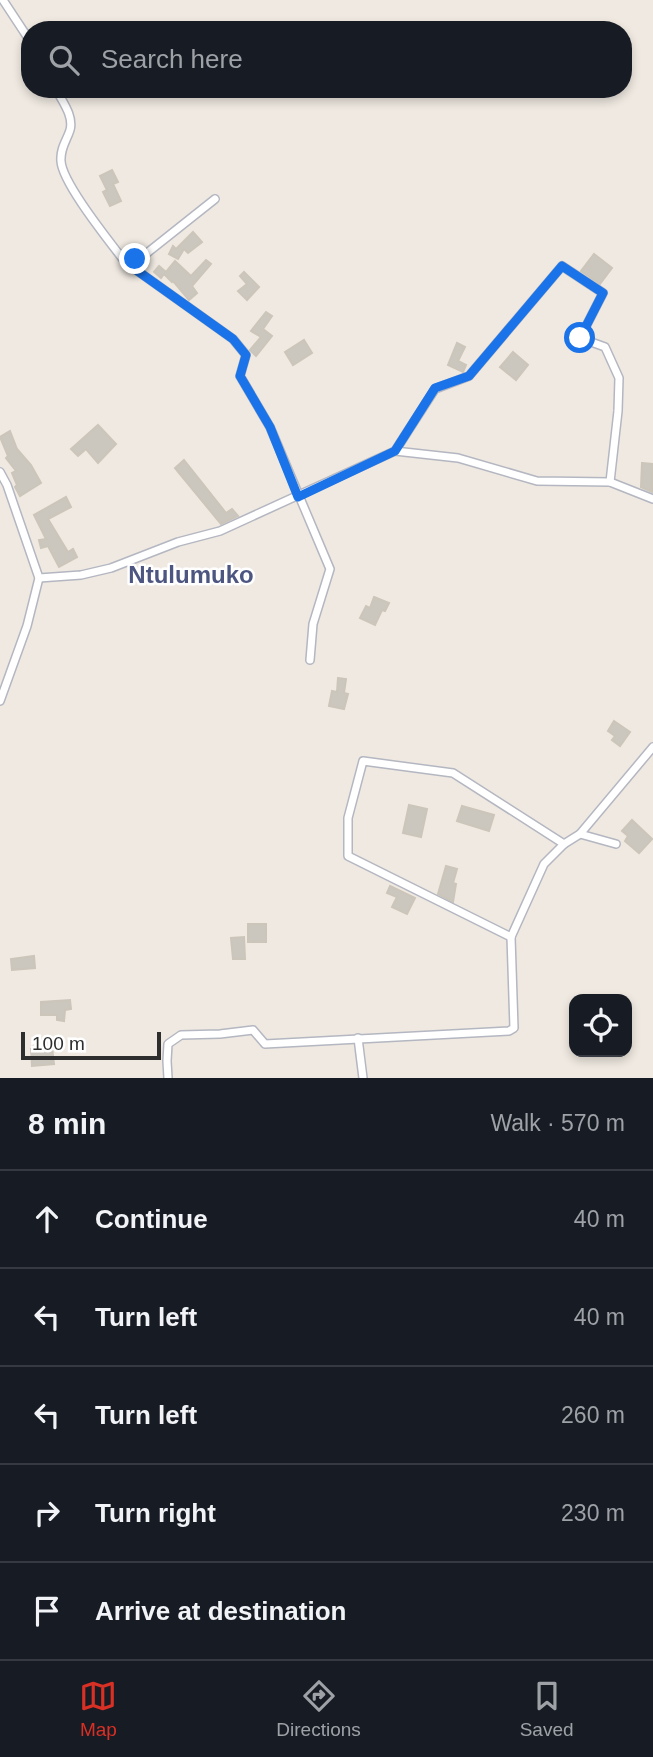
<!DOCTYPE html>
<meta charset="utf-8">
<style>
:root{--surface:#171b24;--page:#20242c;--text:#f1f3f6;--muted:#9ea1a6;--line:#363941;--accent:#d93025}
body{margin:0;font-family:Arial,sans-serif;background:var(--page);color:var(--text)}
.controls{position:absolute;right:21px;bottom:21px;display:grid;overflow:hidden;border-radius:14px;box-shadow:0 4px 10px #0003}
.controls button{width:63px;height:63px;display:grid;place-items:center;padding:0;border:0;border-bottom:2px solid var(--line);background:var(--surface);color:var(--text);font:35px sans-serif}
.scale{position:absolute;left:21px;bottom:18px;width:140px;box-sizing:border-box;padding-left:7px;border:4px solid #2e2e2e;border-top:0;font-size:19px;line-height:24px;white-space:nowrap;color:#2e2e2e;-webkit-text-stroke:5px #fff;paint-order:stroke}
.stop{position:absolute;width:21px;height:21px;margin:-16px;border:5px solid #1a73e8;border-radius:50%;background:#fff}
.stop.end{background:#1a73e8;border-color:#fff;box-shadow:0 2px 7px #0008}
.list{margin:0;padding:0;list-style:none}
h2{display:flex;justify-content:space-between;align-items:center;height:91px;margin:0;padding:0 28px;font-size:30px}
h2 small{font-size:23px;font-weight:400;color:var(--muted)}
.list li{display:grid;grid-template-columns:46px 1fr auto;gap:21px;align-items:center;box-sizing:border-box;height:98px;padding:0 28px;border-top:2px solid var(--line)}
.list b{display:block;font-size:26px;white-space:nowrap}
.list em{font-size:23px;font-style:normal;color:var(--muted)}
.icon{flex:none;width:38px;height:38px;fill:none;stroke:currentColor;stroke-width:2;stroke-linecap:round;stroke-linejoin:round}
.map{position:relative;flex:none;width:653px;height:1078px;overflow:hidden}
.search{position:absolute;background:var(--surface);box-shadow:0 4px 10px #0003;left:21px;right:21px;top:21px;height:77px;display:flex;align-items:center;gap:18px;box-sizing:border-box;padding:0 24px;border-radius:28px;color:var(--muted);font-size:26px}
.sheet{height:581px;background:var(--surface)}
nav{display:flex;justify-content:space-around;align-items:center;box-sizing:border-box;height:98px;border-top:2px solid var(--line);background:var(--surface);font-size:19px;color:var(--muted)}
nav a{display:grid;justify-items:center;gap:4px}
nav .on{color:var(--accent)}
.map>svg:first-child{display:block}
.building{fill:#cbc7bf;stroke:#cbc5ba;stroke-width:2}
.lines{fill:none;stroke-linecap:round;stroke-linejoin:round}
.minor-casing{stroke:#b4b7c1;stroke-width:10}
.minor{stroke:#fff;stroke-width:7}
.route{stroke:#1a73e8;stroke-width:9}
.labels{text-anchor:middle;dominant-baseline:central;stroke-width:5;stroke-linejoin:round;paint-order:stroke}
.quarter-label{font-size:24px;font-weight:bold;fill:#4d5680;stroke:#fff}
</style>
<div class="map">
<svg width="653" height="1078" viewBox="0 0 653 1078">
<rect width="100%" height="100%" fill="#efe9e1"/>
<g class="building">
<polygon points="112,170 118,182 113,184 121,201 110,206 103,192 107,190 100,176"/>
<polygon points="193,232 202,242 188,253 184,249 178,259 169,254 173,246 176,249"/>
<polygon points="594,254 612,268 600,284 581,271"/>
<polygon points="206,260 211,264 192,286 197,293 189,300 173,281 172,282 164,274 161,278 154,272 159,266 166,272 175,261 191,276"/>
<polygon points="244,272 259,287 247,300 238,291 247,284 240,276"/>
<polygon points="266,312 272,316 263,329 272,336 256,356 250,350 261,337 251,331"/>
<polygon points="304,340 312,353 293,365 285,352"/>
<polygon points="457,343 465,347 458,361 466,365 463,372 448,365"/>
<polygon points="513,352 528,365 516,380 500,367"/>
<polygon points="98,425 116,444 98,463 86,449 78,456 71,449"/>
<polygon points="10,431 17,449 31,465 41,483 20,496 15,487 17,485 12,473 16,471 6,458 8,456 0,437"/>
<polygon points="184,460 226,513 232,509 238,516 221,524 175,468"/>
<polygon points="642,463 653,464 652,492 641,487"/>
<polygon points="66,497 71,507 48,519 68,552 73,549 77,557 59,567 48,546 41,548 39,540 46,539 34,515"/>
<polygon points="374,597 389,603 385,611 382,610 375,625 360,618 366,606 370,608"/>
<polygon points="338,678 346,679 344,693 348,694 344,709 329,706 332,691 337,692"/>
<polygon points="614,721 630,732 620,746 612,740 615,736 608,731"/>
<polygon points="409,805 427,809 421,837 403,833"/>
<polygon points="462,806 494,815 489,831 457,821"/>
<polygon points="632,820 652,839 639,853 625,841 628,836 622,831"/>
<polygon points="446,866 457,869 453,883 456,884 453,902 438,894"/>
<polygon points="390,886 415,898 407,914 392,907 397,897 387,893"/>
<rect x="248" y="924" width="18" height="18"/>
<polygon points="244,937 245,959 233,959 231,938"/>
<polygon points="34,956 35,968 12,970 11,959"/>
<polygon points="70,1000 71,1009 65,1010 64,1021 57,1020 57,1015 41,1015 41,1002"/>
<polygon points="52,1047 54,1064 32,1066 31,1049"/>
</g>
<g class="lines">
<g class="minor-casing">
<g id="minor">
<polyline points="3,0 30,41"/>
<path d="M56 89C62 101 74 116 70 130 67 140 60 148 61 161 62 183 110 242 125 262L142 257 215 199"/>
<polyline points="125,262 233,339 246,355 240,376 270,427 330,569 313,624 310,660"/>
<polyline points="395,451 458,458 537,481 610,482 653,499"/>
<polyline points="0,472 7,485 39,578 27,626 0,701"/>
<polyline points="39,578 81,575 111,568 178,542 220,531 395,451 435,389 469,376 562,266 603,293 580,338 605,347 619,378 618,411 610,482"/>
<polyline points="580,834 616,844"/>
<polyline points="511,937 348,856 348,818 363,761 453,773 564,844"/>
<polyline points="358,1038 363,1078"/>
<polyline points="168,1078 167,1061 168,1044 181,1035 220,1034 253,1030 265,1044 509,1031 514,1028 511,937 544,864 564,844 580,834 653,747"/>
</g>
</g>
<use href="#minor" class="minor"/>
</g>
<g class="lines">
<polyline class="route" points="135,259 125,262 233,339 246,355 240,376 270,427 298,497 395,451 435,388 469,376 562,266 603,293 580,338"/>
</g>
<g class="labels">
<g class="quarter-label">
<text x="191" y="574">Ntulumuko</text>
</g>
</g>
</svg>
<div class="controls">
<button><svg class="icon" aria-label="locate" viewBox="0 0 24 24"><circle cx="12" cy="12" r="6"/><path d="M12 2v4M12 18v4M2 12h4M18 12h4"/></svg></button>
</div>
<div class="scale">100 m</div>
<div class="stop" style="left:580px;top:338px"></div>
<div class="stop end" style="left:135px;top:259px"></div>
<div class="search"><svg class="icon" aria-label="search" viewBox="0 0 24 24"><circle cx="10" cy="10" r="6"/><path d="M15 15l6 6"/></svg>Search here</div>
</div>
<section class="sheet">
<h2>8 min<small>Walk · 570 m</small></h2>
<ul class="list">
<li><svg class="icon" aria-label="ahead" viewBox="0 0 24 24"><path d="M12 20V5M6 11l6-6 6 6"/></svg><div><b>Continue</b></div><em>40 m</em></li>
<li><svg class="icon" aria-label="left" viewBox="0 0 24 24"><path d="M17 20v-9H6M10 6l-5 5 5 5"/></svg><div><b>Turn left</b></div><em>40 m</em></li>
<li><svg class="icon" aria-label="left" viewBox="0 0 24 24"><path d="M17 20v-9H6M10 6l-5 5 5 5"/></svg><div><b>Turn left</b></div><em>260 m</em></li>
<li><svg class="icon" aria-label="right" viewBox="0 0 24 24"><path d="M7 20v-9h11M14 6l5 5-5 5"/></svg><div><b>Turn right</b></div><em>230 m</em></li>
<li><svg class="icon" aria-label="arrive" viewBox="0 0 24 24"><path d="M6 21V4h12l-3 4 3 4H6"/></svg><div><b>Arrive at destination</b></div></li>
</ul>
</section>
<nav>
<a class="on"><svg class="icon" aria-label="map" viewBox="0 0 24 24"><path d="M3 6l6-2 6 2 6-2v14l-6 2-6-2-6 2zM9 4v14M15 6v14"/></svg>Map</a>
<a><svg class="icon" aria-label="directions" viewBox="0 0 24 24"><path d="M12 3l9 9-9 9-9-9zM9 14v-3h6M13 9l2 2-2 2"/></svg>Directions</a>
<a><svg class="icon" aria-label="saved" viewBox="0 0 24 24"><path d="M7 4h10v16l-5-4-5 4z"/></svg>Saved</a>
</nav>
